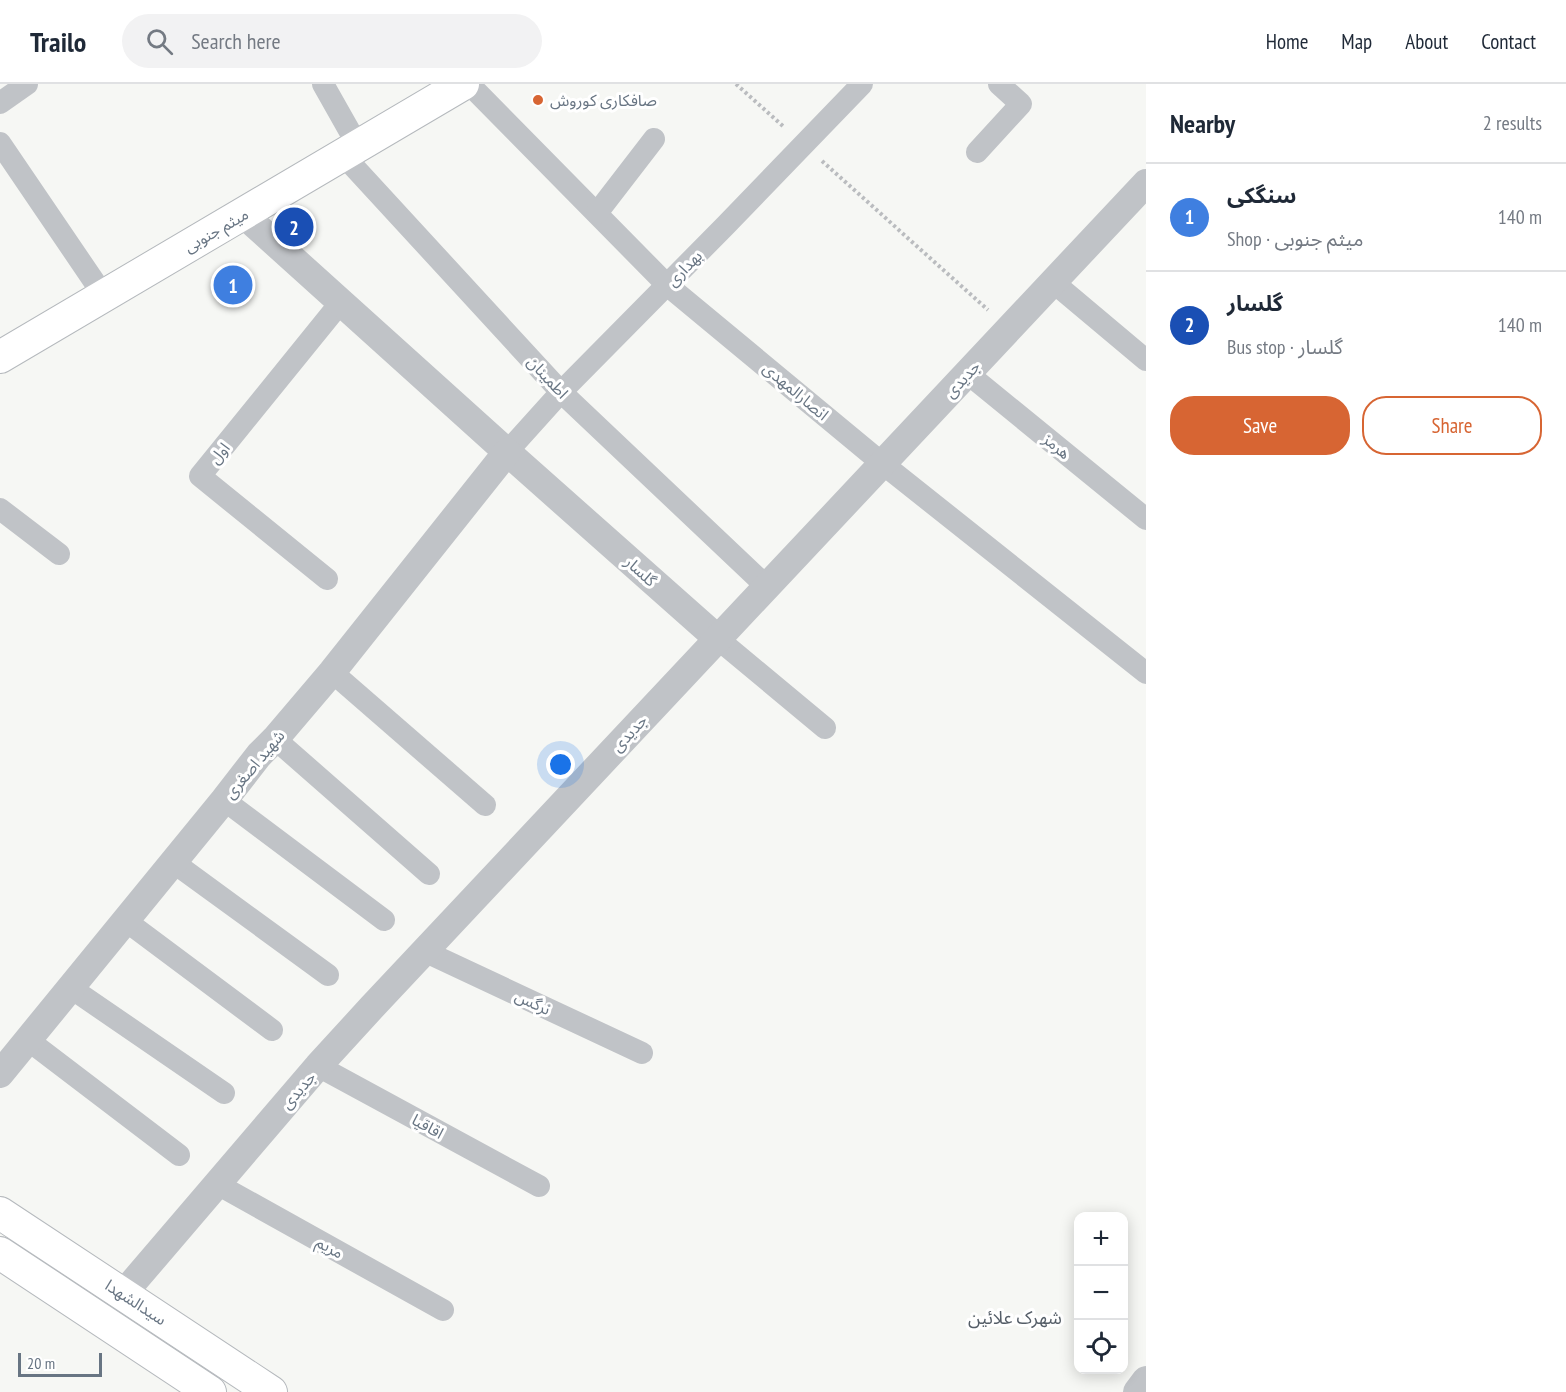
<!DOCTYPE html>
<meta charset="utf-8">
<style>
:root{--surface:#fff;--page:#f2f2f3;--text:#1f2937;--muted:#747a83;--line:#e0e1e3;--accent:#d76533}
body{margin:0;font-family:"PT Sans Narrow","Noto Sans Arabic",sans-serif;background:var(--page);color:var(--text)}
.controls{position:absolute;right:18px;bottom:18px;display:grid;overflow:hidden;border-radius:12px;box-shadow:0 3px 15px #0003}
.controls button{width:54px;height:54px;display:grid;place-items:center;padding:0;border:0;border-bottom:2px solid var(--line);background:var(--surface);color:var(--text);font:30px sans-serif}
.scale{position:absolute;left:18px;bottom:15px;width:84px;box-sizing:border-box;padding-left:6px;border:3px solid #687583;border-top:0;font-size:16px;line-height:21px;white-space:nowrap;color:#687583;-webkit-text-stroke:4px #fff;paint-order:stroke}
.you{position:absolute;left:561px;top:681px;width:21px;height:21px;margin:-15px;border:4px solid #fff;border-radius:50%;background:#1a73e8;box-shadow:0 0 0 9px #1a73e833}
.badge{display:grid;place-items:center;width:39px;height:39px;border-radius:50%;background:var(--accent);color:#fff;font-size:20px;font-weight:700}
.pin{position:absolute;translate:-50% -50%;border:3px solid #fff;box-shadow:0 2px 6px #0006}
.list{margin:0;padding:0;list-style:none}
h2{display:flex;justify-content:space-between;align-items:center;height:78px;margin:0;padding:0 24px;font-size:26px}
h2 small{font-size:20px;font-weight:400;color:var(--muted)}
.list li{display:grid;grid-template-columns:39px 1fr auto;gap:18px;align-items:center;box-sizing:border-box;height:108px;padding:0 24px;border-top:2px solid var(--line)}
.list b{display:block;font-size:22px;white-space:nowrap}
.list p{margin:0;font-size:20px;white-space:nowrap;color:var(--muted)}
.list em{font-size:20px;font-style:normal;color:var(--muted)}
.actions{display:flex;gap:12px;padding:18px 24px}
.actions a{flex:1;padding:14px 0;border:2px solid var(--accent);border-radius:24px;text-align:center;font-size:21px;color:var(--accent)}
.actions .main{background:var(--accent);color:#fff}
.icon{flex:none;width:33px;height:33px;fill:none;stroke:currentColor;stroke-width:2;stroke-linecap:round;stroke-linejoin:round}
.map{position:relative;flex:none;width:1146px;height:1308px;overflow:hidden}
header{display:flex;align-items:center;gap:36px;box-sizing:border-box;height:84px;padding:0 30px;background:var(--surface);border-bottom:2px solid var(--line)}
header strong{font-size:28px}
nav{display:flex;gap:33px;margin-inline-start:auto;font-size:21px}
.search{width:420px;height:54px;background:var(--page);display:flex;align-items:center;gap:15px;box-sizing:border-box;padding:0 21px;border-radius:33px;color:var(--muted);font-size:22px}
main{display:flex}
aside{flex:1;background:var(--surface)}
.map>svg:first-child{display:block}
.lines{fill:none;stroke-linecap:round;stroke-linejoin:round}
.secondary-casing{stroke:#b5b9bd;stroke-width:34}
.path{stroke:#babcbf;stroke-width:4;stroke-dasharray:3 3;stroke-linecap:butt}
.minor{stroke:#c0c3c7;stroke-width:22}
.tertiary{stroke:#c0c3c7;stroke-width:28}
.secondary{stroke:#fff;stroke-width:32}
.poi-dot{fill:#d76533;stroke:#fff;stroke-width:2}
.labels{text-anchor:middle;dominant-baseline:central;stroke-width:6;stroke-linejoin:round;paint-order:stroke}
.poi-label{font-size:16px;fill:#687583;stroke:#fff;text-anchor:start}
.street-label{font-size:16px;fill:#687583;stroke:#fff}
.neighbourhood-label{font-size:18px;fill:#555e68;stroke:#fff}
</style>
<header>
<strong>Trailo</strong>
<div class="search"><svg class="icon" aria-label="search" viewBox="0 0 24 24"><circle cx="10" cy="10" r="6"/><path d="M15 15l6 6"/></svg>Search here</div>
<nav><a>Home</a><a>Map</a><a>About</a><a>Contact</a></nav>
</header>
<main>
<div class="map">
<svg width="1146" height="1308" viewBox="0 0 1146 1308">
<rect width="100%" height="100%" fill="#f6f7f4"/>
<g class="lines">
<g class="secondary-casing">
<g id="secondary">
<polyline points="0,273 463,0"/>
<polyline points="0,1129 271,1308"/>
<polyline points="0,1169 210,1308"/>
</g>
</g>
<g class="path">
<polyline points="736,0 785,44"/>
<polyline points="822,77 988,226"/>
</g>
<g class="minor">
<polyline points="323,0 358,62"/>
<polyline points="469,0 667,201 883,380 1146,589"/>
<polyline points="0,19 27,0"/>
<polyline points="0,59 104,212"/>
<polyline points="977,68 1021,20 999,0"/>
<polyline points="343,71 561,308 767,503"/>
<polyline points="597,129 654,55"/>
<polyline points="1053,198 1146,276"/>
<polyline points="967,289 1146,435"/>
<polyline points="507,368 561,308 725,142 862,0"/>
<polyline points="0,425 59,470"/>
<polyline points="327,495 200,392 341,218"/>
<polyline points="718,555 825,644"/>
<polyline points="332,588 485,721"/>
<polyline points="275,655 429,790"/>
<polyline points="224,716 384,836"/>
<polyline points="173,778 328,891"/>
<polyline points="126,837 272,946"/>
<polyline points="424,867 642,969"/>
<polyline points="71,904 224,1009"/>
<polyline points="28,956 179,1071"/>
<polyline points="318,982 539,1102"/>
<polyline points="217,1100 443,1226"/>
</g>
<g class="tertiary">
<polyline points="243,130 507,368 718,555"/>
<polyline points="0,990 224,716 259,671 275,655 332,588 507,368"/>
<polyline points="123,1210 318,982 372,923 1146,99"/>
<polyline points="1137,1308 1146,1296"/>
</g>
<use href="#secondary" class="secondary"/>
</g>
<circle class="poi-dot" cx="538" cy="16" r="6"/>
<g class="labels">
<g class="poi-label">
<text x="550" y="16">صافکاری کوروش</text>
</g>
<g class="street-label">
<text transform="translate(216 146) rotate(-30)">میثم جنوبی</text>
<text transform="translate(684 184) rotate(-46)">بهداری</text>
<text transform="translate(548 293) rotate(47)">اطمینان</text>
<text transform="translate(962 295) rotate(-47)">جدیدی</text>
<text transform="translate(796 307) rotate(40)">انصارالمهدی</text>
<text transform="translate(1057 362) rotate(39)">هرمز</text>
<text transform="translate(219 369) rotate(-51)">اول</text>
<text transform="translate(641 487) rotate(42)">گلسار</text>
<text transform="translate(629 649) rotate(-47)">جدیدی</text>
<text transform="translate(254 680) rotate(-50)">شهید اصغری</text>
<text transform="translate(533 918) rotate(25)">نرگس</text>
<text transform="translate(298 1006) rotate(-49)">جدیدی</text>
<text transform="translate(428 1042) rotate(29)">اقاقیا</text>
<text transform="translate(330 1163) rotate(29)">مریم</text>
<text transform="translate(136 1218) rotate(33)">سیدالشهدا</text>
</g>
<g class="neighbourhood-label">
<text x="1015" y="1233">شهرک علائین</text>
</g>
</g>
</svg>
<div class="controls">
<button>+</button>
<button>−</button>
<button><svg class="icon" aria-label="locate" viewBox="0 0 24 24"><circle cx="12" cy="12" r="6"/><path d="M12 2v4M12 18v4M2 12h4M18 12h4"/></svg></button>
</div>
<div class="scale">20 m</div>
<div class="you"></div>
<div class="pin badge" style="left:233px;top:201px;background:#3f7fe0">1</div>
<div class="pin badge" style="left:294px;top:143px;background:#1a4fb4">2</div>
</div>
<aside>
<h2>Nearby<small>2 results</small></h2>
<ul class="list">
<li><span class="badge" style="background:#3f7fe0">1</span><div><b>سنگکی</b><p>Shop · میثم جنوبی</p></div><em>140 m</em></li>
<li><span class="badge" style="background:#1a4fb4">2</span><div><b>گلسار</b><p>Bus stop · گلسار</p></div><em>140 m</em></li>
</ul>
<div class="actions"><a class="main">Save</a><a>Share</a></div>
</aside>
</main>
